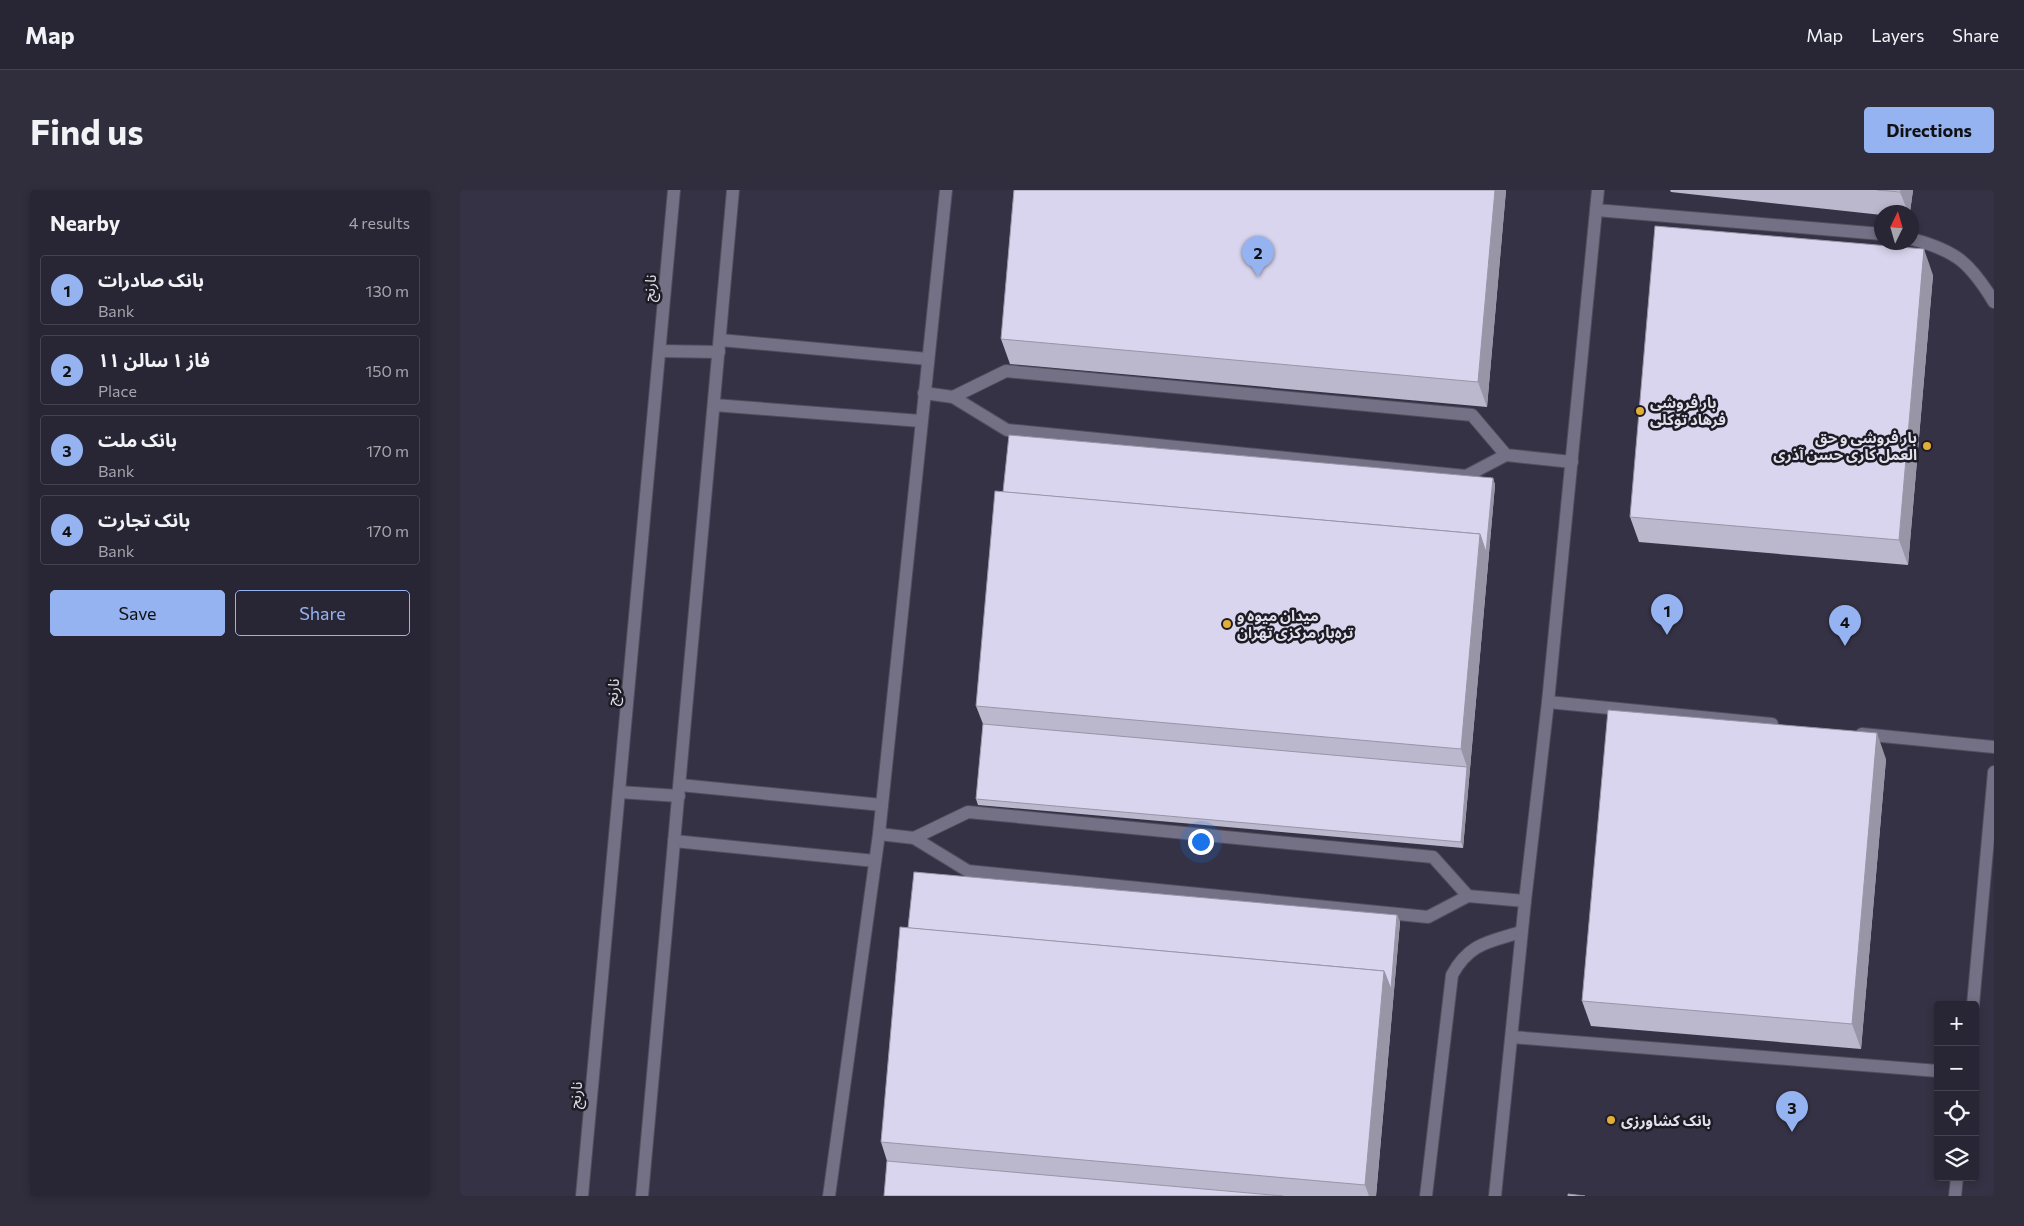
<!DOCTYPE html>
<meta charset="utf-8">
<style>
:root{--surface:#282634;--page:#302e3c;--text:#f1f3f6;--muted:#a5a5ac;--line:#44434f;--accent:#95b2f1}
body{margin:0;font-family:Commissioner,"Noto Sans Arabic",sans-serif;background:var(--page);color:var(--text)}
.controls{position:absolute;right:15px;bottom:15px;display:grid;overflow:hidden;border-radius:5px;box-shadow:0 2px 8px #0003}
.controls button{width:45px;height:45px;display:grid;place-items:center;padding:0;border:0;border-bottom:1px solid var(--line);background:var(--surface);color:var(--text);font:25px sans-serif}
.compass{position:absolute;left:1414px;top:15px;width:45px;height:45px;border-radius:50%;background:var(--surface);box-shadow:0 2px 8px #0003;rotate:5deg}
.you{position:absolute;left:740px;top:651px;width:18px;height:18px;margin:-12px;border:4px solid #fff;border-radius:50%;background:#1a73e8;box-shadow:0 0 0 8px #1a73e833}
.badge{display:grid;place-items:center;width:32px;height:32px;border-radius:50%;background:var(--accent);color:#111;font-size:16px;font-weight:700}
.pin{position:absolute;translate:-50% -41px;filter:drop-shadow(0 1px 2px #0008)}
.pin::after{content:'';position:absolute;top:26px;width:18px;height:15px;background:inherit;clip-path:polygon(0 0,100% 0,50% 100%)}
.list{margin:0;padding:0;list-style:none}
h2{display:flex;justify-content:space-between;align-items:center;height:65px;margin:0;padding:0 20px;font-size:21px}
h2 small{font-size:16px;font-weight:400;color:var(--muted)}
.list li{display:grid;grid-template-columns:32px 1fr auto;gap:15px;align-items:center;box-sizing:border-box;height:70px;margin:0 10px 10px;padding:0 10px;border:1px solid var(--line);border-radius:5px}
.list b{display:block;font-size:19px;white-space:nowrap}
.list p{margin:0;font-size:16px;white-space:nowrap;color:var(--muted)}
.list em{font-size:16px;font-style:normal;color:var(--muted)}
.actions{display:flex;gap:10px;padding:15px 20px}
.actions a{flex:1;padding:11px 0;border:1px solid var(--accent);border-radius:5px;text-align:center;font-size:18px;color:var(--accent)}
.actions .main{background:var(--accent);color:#111}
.icon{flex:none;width:28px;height:28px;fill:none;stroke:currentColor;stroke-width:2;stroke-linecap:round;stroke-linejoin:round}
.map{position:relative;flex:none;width:1534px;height:1006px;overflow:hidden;border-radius:5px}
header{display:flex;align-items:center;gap:30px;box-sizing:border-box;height:70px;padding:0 25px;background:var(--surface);border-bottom:1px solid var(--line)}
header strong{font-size:24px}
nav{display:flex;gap:28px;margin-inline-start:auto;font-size:18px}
.intro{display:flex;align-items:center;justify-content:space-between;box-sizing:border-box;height:120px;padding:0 30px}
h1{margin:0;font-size:35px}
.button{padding:12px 22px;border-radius:5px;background:var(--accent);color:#111;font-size:18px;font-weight:700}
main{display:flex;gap:30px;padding:0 30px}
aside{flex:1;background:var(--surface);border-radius:5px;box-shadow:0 2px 8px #0003}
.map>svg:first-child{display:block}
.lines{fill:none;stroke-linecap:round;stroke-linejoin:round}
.service-casing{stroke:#514d5d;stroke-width:14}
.service{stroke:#747086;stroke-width:12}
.wall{fill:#bbb7cd}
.shaded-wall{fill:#9895a7}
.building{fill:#d9d5ee;stroke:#9895a7}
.poi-dot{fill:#e3ae35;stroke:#1d1c24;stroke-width:2}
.labels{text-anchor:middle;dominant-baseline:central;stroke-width:5;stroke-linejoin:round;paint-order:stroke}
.street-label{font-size:15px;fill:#e1dfeb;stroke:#1d1c24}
.poi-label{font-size:15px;font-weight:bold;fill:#e1dfeb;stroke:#1d1c24;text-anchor:start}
</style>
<header>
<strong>Map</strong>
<nav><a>Map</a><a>Layers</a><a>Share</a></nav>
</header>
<div class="intro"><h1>Find us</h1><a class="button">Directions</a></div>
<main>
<aside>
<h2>Nearby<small>4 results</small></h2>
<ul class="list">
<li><span class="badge">1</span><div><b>بانک صادرات</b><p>Bank</p></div><em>130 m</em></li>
<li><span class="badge">2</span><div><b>فاز ۱ سالن ۱۱</b><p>Place</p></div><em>150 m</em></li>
<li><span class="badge">3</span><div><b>بانک ملت</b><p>Bank</p></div><em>170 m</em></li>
<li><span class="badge">4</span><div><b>بانک تجارت</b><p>Bank</p></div><em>170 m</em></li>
</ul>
<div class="actions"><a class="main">Save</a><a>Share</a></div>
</aside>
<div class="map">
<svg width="1534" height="1006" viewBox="0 0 1534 1006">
<rect width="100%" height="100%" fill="#363245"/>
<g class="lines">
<g class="service-casing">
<g id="service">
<polyline points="1138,0 1136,20 1422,44"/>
<path d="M1452 49C1497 61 1510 73 1534 112"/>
<polyline points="260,150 468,169"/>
<polyline points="200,161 259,162"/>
<polyline points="464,203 493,207"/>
<polyline points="254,215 461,231"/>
<polyline points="1046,265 1012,225 546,181 493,207 547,240 1006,286 1046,265 1112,272"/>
<polyline points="1088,512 1312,534"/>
<polyline points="1402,544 1534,557"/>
<polyline points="220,595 422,615"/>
<polyline points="159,602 219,606"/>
<polyline points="419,644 454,648"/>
<polyline points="214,651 415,671"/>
<polyline points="1008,706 973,667 508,622 454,648 508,681 968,727 1008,706 1065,711"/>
<polyline points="1513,815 1534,582"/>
<polyline points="1052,847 1478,881"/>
<polyline points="122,1006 214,0"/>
<polyline points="182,1006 273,0"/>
<polyline points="369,1006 419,644 486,0"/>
<path d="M966 1006 992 785C1009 753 1029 752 1061 742"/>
<polyline points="1035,1006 1065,711 1088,512 1136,20"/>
<polyline points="1495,1006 1497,987"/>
</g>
</g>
<use href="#service" class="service"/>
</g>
<g class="wall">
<polygon points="554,0 1046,0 1027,217 550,174 541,149"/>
<polygon points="1210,0 1453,0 1450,22 1422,22 1422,25 1211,2"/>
<polygon points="1473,85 1448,375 1179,352 1170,327"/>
<polygon points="1033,288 1035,295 1003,658 518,615 516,609 523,534 516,516 543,302"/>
<polygon points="1426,569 1401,859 1131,836 1122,811"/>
<polygon points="937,725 940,732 916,1006 424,1006 427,971 421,952 448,738"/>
</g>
<g class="shaded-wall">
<polygon points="1035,0 1046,0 1027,217 1018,192"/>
<polygon points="1441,0 1453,0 1450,22 1448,22 1440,2"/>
<polygon points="1464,59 1473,85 1448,375 1439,350"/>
<polygon points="1033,288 1035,295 1003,658 1001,652 1007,577 1001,559 1020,344"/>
<polygon points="1417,543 1426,569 1401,859 1392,834"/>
<polygon points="937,725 940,732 916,1006 909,1006 905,995 924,781"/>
</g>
<g class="building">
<polygon points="554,0 1035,0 1018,192 541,149"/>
<polygon points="1417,0 1441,0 1440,2"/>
<polygon points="1195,36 1464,59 1439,350 1170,327"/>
<polygon points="549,245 1033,288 1026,362 1020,344 543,302"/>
<polygon points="535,301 1020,344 1001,559 516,516"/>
<polygon points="1148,520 1417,543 1392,834 1122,811"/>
<polygon points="523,534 1007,577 1001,652 516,609"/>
<polygon points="454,682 937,725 931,799 924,781 448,738"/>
<polygon points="440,737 924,781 905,995 421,952"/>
<polygon points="427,971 823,1006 424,1006"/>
<polygon points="1108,1004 1125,1006 1108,1006"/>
</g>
<g class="poi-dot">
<circle cx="1180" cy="221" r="5"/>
<circle cx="1467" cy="256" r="5"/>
<circle cx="767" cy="434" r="5"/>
<circle cx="1151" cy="930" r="5"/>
</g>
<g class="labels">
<g class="street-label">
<text transform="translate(189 98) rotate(-85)">نارنج</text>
<text transform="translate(152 502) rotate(-85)">نارنج</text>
<text transform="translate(115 905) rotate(-85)">نارنج</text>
</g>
<g class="poi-label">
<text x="1190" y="212">بار فروشی<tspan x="1190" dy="17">فرهاد توکلی</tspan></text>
<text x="1457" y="247" text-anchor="end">بار فروشی و حق<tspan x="1457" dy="17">العمل کاری حسن آذری</tspan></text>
<text x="777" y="425">میدان میوه و<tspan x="777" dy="17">تره‌بار مرکزی تهران</tspan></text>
<text x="1161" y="930">بانک کشاورزی</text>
</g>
</g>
</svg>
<div class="controls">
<button>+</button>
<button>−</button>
<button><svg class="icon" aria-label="locate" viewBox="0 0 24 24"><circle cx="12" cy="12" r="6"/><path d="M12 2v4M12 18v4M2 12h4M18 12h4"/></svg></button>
<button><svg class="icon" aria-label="layers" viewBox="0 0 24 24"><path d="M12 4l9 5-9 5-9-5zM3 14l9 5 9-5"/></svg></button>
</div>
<svg class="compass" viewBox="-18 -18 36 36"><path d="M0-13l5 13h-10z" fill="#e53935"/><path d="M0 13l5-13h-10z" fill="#a5a5ac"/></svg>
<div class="you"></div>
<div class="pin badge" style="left:1207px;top:445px">1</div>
<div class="pin badge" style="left:798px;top:87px">2</div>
<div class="pin badge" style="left:1332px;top:942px">3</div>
<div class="pin badge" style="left:1385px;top:456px">4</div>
</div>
</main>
